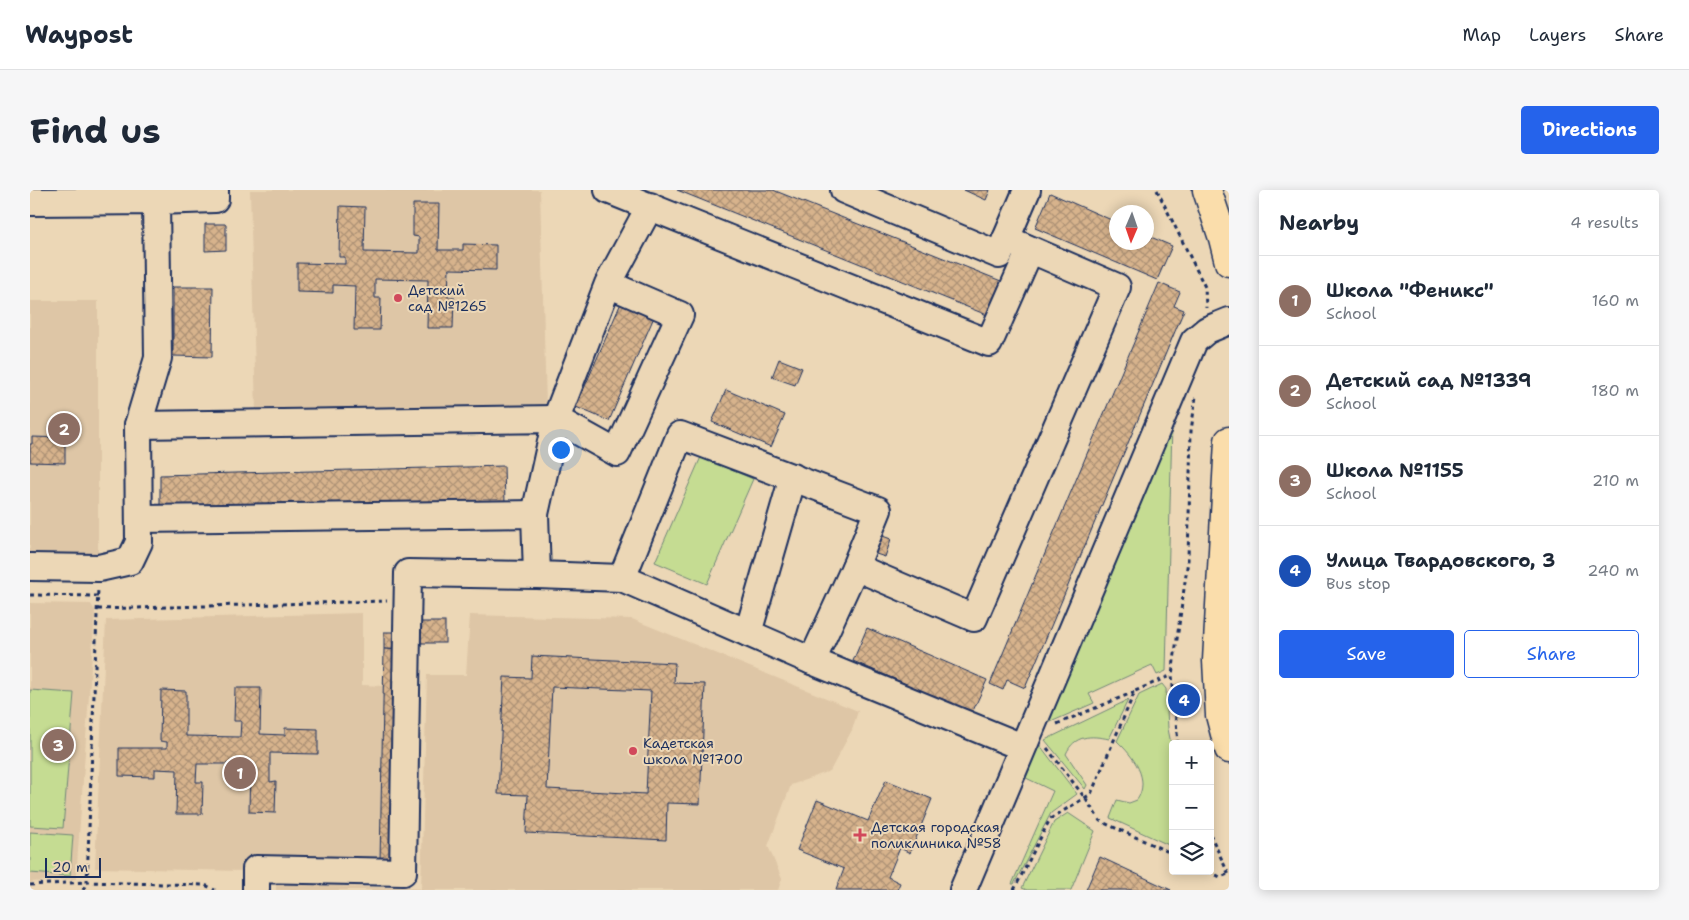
<!DOCTYPE html>
<meta charset="utf-8">
<style>
:root{--surface:#fff;--page:#f6f6f7;--text:#1f2937;--muted:#747a83;--line:#e0e1e3;--accent:#2563eb}
body{margin:0;font-family:"Shantell Sans",sans-serif;background:var(--page);color:var(--text)}
.controls{position:absolute;right:15px;bottom:15px;display:grid;overflow:hidden;border-radius:5px;box-shadow:0 2px 12px #0003}
.controls button{width:45px;height:45px;display:grid;place-items:center;padding:0;border:0;border-bottom:1px solid var(--line);background:var(--surface);color:var(--text);font:25px sans-serif}
.compass{position:absolute;left:1079px;top:15px;width:45px;height:45px;border-radius:50%;background:var(--surface);box-shadow:0 2px 12px #0003;rotate:182deg}
.scale{position:absolute;left:15px;bottom:12px;width:56px;box-sizing:border-box;padding-left:5px;border:2px solid #1b2f5e;border-top:0;font-size:14px;line-height:18px;white-space:nowrap;color:#1b2f5e;-webkit-text-stroke:4px #ecd7b6;paint-order:stroke}
.you{position:absolute;left:530px;top:259px;width:18px;height:18px;margin:-12px;border:4px solid #fff;border-radius:50%;background:#1a73e8;box-shadow:0 0 0 8px #1a73e833}
.badge{display:grid;place-items:center;width:32px;height:32px;border-radius:50%;background:var(--accent);color:#fff;font-size:16px;font-weight:700}
.pin{position:absolute;translate:-50% -50%;border:2px solid #fff;box-shadow:0 1px 5px #0006}
.list{margin:0;padding:0;list-style:none}
h2{display:flex;justify-content:space-between;align-items:center;height:65px;margin:0;padding:0 20px;font-size:21px}
h2 small{font-size:16px;font-weight:400;color:var(--muted)}
.list li{display:grid;grid-template-columns:32px 1fr auto;gap:15px;align-items:center;box-sizing:border-box;height:90px;padding:0 20px;border-top:1px solid var(--line)}
.list b{display:block;font-size:19px;white-space:nowrap}
.list p{margin:0;font-size:16px;white-space:nowrap;color:var(--muted)}
.list em{font-size:16px;font-style:normal;color:var(--muted)}
.actions{display:flex;gap:10px;padding:15px 20px}
.actions a{flex:1;padding:11px 0;border:1px solid var(--accent);border-radius:5px;text-align:center;font-size:18px;color:var(--accent)}
.actions .main{background:var(--accent);color:#fff}
.icon{flex:none;width:28px;height:28px;fill:none;stroke:currentColor;stroke-width:2;stroke-linecap:round;stroke-linejoin:round}
.map{position:relative;flex:none;width:1199px;height:700px;overflow:hidden;border-radius:5px}
header{display:flex;align-items:center;gap:30px;box-sizing:border-box;height:70px;padding:0 25px;background:var(--surface);border-bottom:1px solid var(--line)}
header strong{font-size:24px}
nav{display:flex;gap:28px;margin-inline-start:auto;font-size:18px}
.intro{display:flex;align-items:center;justify-content:space-between;box-sizing:border-box;height:120px;padding:0 30px}
h1{margin:0;font-size:35px}
.button{padding:12px 22px;border-radius:5px;background:var(--accent);color:#fff;font-size:18px;font-weight:700}
main{display:flex;gap:30px;padding:0 30px}
aside{flex:1;background:var(--surface);border-radius:5px;box-shadow:0 2px 12px #0003}
.map>svg:first-child{display:block}
.built{fill:#dec6a6}
.green{fill:#c5dc92;stroke:#708678}
.building{fill:url(#building-cross-hatch);stroke:#1b2f5e;fill-rule:evenodd}
.lines{fill:none;stroke-linecap:round;stroke-linejoin:round}
.minor-casing{stroke:#1b2f5e;stroke-width:30}
.major-casing{stroke:#1b2f5e;stroke-width:31}
.path{stroke:#1b2f5e;stroke-width:3;stroke-dasharray:4 4;stroke-linecap:butt}
.minor{stroke:#ecd7b6;stroke-width:26}
.major{stroke:#faddab;stroke-width:28}
.poi-dot{fill:#d1495b;stroke:#ecd7b6;stroke-width:2}
.labels{text-anchor:middle;dominant-baseline:central;stroke-width:4;stroke-linejoin:round;paint-order:stroke}
.poi-label{font-size:14px;fill:#1b2f5e;stroke:#ecd7b6;text-anchor:start}
</style>
<header>
<strong>Waypost</strong>
<nav><a>Map</a><a>Layers</a><a>Share</a></nav>
</header>
<div class="intro"><h1>Find us</h1><a class="button">Directions</a></div>
<main>
<div class="map">
<svg width="1199" height="700" viewBox="0 0 1199 700">
<defs>
<pattern id="building-cross-hatch" width="8" height="8" patternUnits="userSpaceOnUse" patternTransform="scale(1.25)"><rect width="8" height="8" fill="#d7b38c"/><path d="M0 0l8 8M0 8l8-8" fill="none" stroke="#ae9276"/></pattern>
</defs>
<rect width="100%" height="100%" fill="#ecd7b6"/>
<filter id="ink" filterUnits="userSpaceOnUse"><feTurbulence type="fractalNoise" baseFrequency=".02" numOctaves="2"/><feDisplacementMap in="SourceGraphic" scale="10" xChannelSelector="R" yChannelSelector="G"/><feConvolveMatrix kernelMatrix="1 2 1 2 8 2 1 2 1" color-interpolation-filters="sRGB"/></filter>
<g filter="url(#ink)">
<g class="built">
<polygon points="220,0 510,0 516,216 226,223"/>
<polygon points="0,111 68,111 68,367 0,366"/>
<polygon points="0,413 61,414 65,421 46,689 0,692"/>
<polygon points="332,423 332,495 353,496 350,672 214,681 65,678 76,430"/>
<polygon points="440,425 602,429 828,521 822,540 800,581 761,595 738,656 752,689 748,700 246,700 246,694 391,699 397,485 436,485"/>
</g>
<g class="green">
<polygon points="1142,233 1136,481 1127,485 1122,475 1059,504 1064,513 1007,538"/>
<polygon points="671,267 723,289 677,394 625,372"/>
<path d="M1132 494 1136 499 1138 539 1143 563V657L1080 628 1087 610 1099 613 1107 610C1121 589 1103 566 1087 551L1109 505Z"/>
<polygon points="0,500 44,503 33,638 0,636"/>
<path d="M1098 510 1079 549C1061 545 1044 545 1036 564L1057 595 1055 599 1015 550Z"/>
<polygon points="1009,554 1047,604 1021,623 984,694 982,694 1023,601 994,587"/>
<polygon points="1038,623 1065,641 1041,700 997,700 992,698 1024,632"/>
<polygon points="0,642 43,645 40,686 0,683"/>
</g>
<g class="building">
<polygon points="647,0 743,0 971,91 957,125"/>
<polygon points="934,0 960,0 956,10"/>
<polygon points="1020,3 1086,32 1086,52 1116,52 1116,45 1142,56 1127,90 1005,38"/>
<polygon points="383,14 409,14 408,60 433,60 433,54 466,55 466,80 419,79 418,107 424,107 423,138 397,138 398,90 345,89 345,108 351,108 350,140 324,140 325,96 303,95 303,103 267,102 267,73 315,74 315,67 309,67 310,16 335,17 334,62 389,63 389,47 383,46"/>
<polygon points="175,34 196,34 196,60 175,61"/>
<polygon points="1129,93 1150,102 1144,116 1154,120 995,498 977,490 973,500 960,494"/>
<polygon points="143,97 183,97 182,167 143,166"/>
<polygon points="591,113 624,127 579,231 546,217"/>
<polygon points="749,169 772,178 765,195 742,187"/>
<polygon points="696,200 755,225 741,257 682,232"/>
<polygon points="2,247 35,248 35,273 0,272 0,254 2,254"/>
<polygon points="474,276 475,313 130,322 130,285"/>
<polygon points="844,343 861,349 855,367 837,361"/>
<rect x="388" y="432" width="27" height="21"/>
<polygon points="837,438 957,490 942,523 823,471"/>
<polygon points="354,442 372,442 371,460 354,459"/>
<polygon points="354,459 371,460 367,673 350,672"/>
<path d="M502 466 645 473 644 493 675 494 670 614 637 613 636 650 496 643 498 605 468 604 474 487 501 488ZM522 497 621 501 616 604 517 599Z"/>
<polygon points="205,498 231,498 230,544 255,545 255,538 288,539 288,564 240,563 240,592 246,591 245,623 219,622 220,574 167,574 166,592 173,592 172,624 146,624 147,580 125,579 125,587 89,586 89,558 137,558 137,552 130,551 131,500 156,501 156,546 210,547 211,531 204,531"/>
<polygon points="856,590 902,609 880,663 870,658 858,687 870,693 867,700 806,700 814,679 767,660 787,610 838,631"/>
<polygon points="1070,667 1141,700 1056,700"/>
</g>
<g class="lines">
<g class="minor-casing">
<g id="minor">
<polyline points="578,0 959,153 1000,60 976,49 997,0"/>
<polyline points="126,11 185,9 185,0"/>
<polyline points="0,12 126,11 128,168 108,235 109,352 100,371 69,378 0,377"/>
<polyline points="578,94 650,125 587,263 526,229 578,94 620,16"/>
<polyline points="108,235 526,229 505,324"/>
<polyline points="109,329 505,324 507,385 592,388 782,471 992,557"/>
<polyline points="592,388 650,245 848,320 825,377"/>
<polyline points="718,443 763,287"/>
<polyline points="782,471 825,377 944,428 1087,97 976,49 969,65 814,0"/>
<polyline points="226,700 226,679 373,682 378,383 507,385"/>
<polyline points="933,700 1164,151 1177,140 1199,131"/>
</g>
</g>
<g class="major-casing">
<g id="major">
<polyline points="1177,0 1193,48 1199,72"/>
<polyline points="1199,251 1187,471 1190,525 1199,559"/>
</g>
</g>
<g class="path">
<polyline points="1127,0 1175,97 1176,118"/>
<polyline points="0,405 68,406"/>
<polyline points="68,419 357,411"/>
<polyline points="1027,534 1104,502"/>
<polyline points="1148,554 1142,485 1158,370 1161,241 1166,206"/>
<polyline points="1017,558 1055,608 1070,631 1143,664"/>
<polyline points="1180,644 1199,685"/>
<polyline points="1179,681 1190,687 1198,684"/>
<polyline points="0,695 57,692 175,695 185,700"/>
<polyline points="53,700 57,692 68,398"/>
<polyline points="984,700 1020,629 1061,604 1105,501 1142,485"/>
</g>
<use href="#minor" class="minor"/>
<use href="#major" class="major"/>
</g>
</g>
<g class="poi-dot">
<circle cx="368" cy="108" r="5"/>
<circle cx="603" cy="561" r="5"/>
<path d="M827.5 637.5h5v5h5v5h-5v5h-5v-5h-5v-5h5z"/>
</g>
<g class="labels">
<g class="poi-label">
<text x="378" y="100">Детский<tspan x="378" dy="16">сад №1265</tspan></text>
<text x="613" y="553">Кадетская<tspan x="613" dy="16">школа №1700</tspan></text>
<text x="841" y="637">Детская городская<tspan x="841" dy="16">поликлиника №58</tspan></text>
</g>
</g>
</svg>
<div class="controls">
<button>+</button>
<button>−</button>
<button><svg class="icon" aria-label="layers" viewBox="0 0 24 24"><path d="M12 4l9 5-9 5-9-5zM3 14l9 5 9-5"/></svg></button>
</div>
<svg class="compass" viewBox="-18 -18 36 36"><path d="M0-13l5 13h-10z" fill="#e53935"/><path d="M0 13l5-13h-10z" fill="#747a83"/></svg>
<div class="scale">20 m</div>
<div class="you"></div>
<div class="pin badge" style="left:210px;top:583px;background:#8d6e63">1</div>
<div class="pin badge" style="left:34px;top:239px;background:#8d6e63">2</div>
<div class="pin badge" style="left:28px;top:555px;background:#8d6e63">3</div>
<div class="pin badge" style="left:1154px;top:510px;background:#1a4fb4">4</div>
</div>
<aside>
<h2>Nearby<small>4 results</small></h2>
<ul class="list">
<li><span class="badge" style="background:#8d6e63">1</span><div><b>Школа &quot;Феникс&quot;</b><p>School</p></div><em>160 m</em></li>
<li><span class="badge" style="background:#8d6e63">2</span><div><b>Детский сад №1339</b><p>School</p></div><em>180 m</em></li>
<li><span class="badge" style="background:#8d6e63">3</span><div><b>Школа №1155</b><p>School</p></div><em>210 m</em></li>
<li><span class="badge" style="background:#1a4fb4">4</span><div><b>Улица Твардовского, 3</b><p>Bus stop</p></div><em>240 m</em></li>
</ul>
<div class="actions"><a class="main">Save</a><a>Share</a></div>
</aside>
</main>
